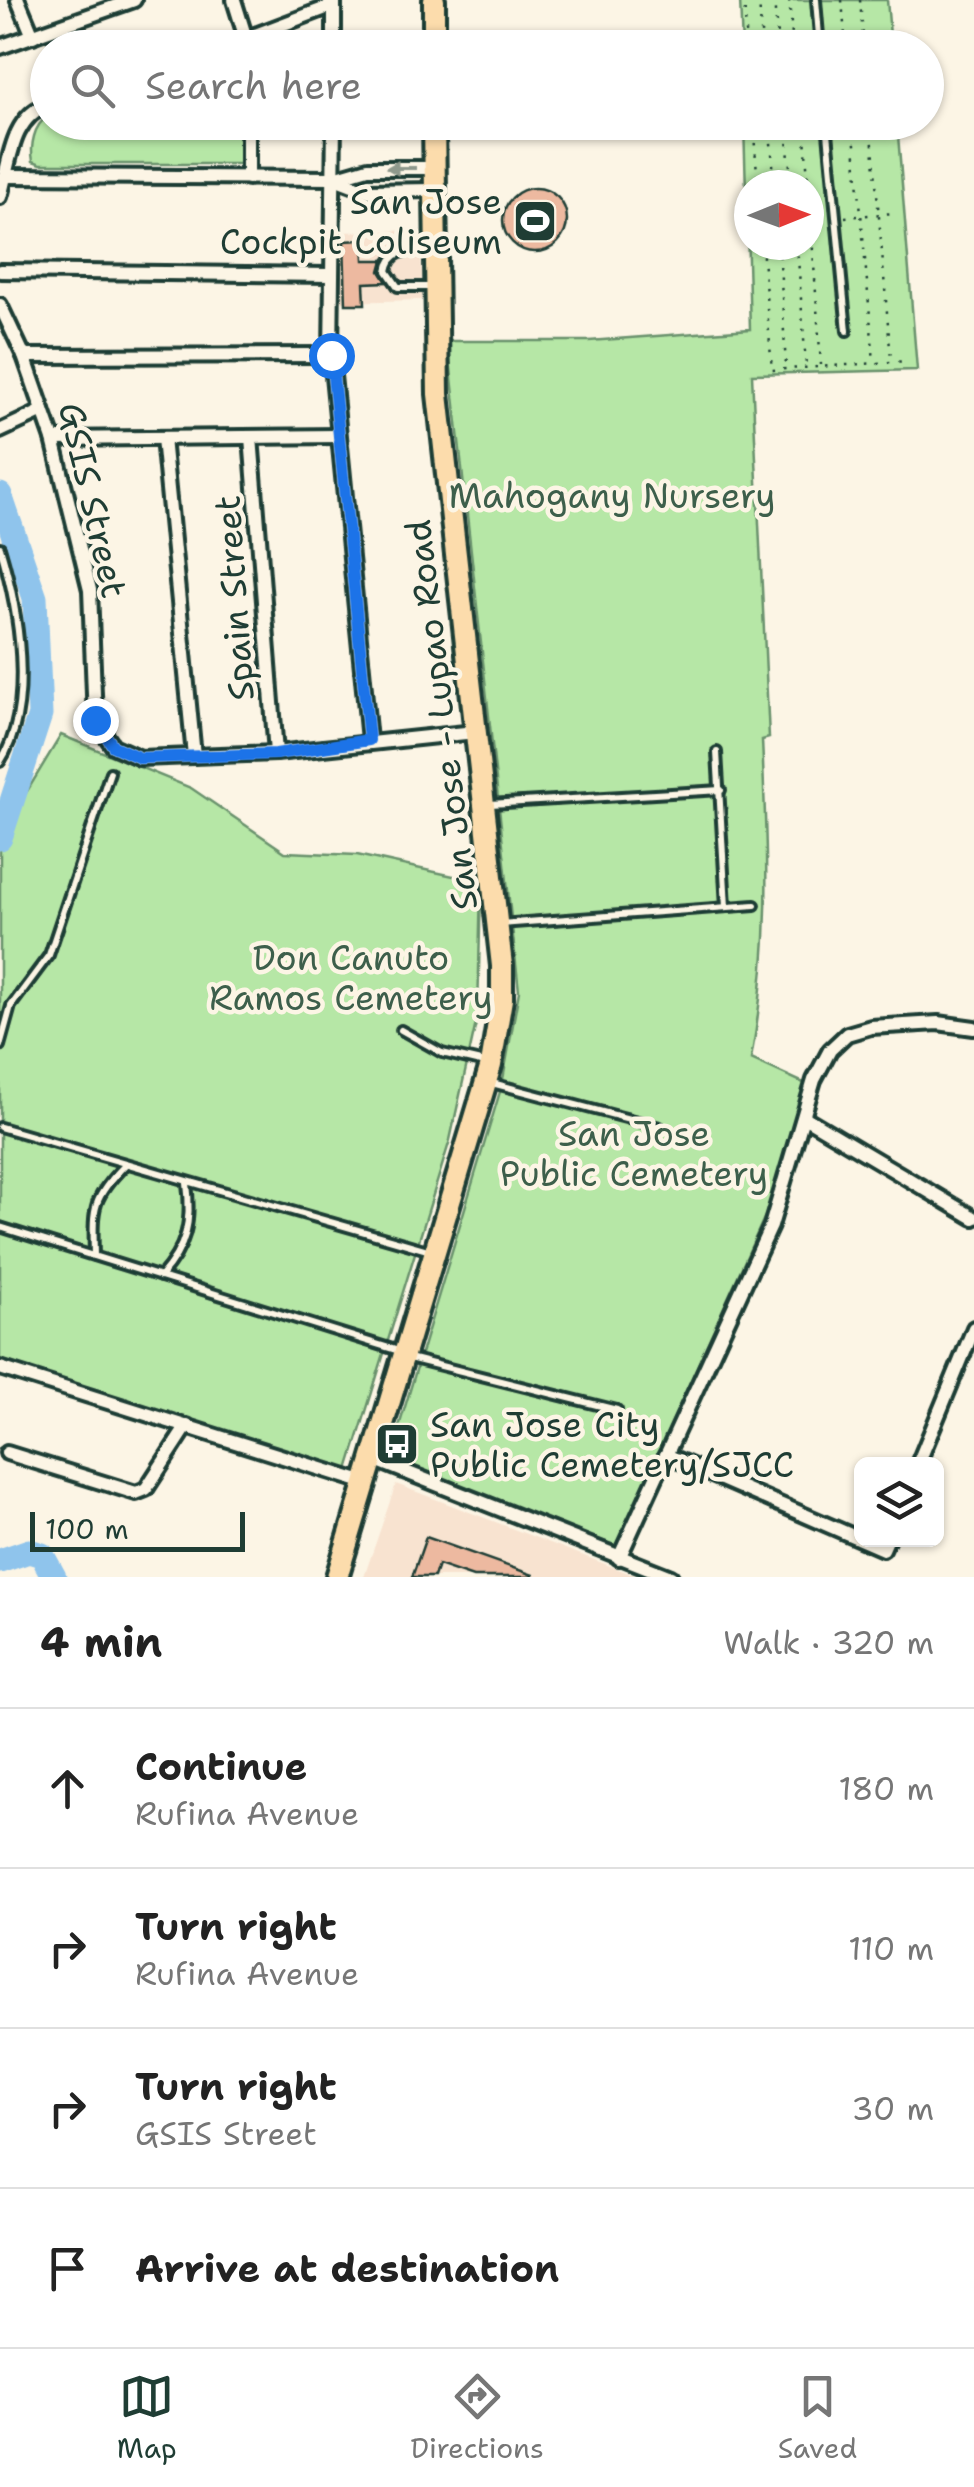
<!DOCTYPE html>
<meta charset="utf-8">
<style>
:root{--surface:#fff;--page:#f2f2f2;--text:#222;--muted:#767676;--line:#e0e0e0;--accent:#1f3d34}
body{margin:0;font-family:"Shantell Sans",sans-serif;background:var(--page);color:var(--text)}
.controls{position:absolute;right:30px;bottom:30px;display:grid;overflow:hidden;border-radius:15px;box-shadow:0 2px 8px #0004}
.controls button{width:90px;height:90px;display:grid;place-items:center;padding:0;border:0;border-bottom:2px solid var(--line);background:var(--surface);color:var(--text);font:50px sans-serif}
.compass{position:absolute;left:734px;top:170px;width:90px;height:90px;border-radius:50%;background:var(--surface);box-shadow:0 2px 8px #0004;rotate:89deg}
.scale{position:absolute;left:30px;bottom:25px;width:215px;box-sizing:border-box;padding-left:10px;border:5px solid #1f3d34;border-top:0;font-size:28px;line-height:35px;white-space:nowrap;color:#1f3d34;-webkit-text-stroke:8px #fcf5e5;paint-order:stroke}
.stop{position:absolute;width:30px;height:30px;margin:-22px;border:8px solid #1a73e8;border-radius:50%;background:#fff}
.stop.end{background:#1a73e8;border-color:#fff;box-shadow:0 2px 10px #0008}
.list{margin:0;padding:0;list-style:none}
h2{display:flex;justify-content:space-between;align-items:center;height:130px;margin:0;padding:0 40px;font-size:42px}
h2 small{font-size:32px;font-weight:400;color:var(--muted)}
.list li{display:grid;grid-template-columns:65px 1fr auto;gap:30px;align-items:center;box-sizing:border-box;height:160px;padding:0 40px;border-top:2px solid var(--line)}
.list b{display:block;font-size:38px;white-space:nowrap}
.list p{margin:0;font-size:32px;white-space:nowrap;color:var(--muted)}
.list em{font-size:32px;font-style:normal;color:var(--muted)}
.icon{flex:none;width:55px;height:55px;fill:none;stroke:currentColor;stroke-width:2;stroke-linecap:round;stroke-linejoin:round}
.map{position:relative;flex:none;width:974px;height:1577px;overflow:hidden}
.search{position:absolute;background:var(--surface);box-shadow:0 2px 8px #0004;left:30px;right:30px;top:30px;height:110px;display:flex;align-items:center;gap:25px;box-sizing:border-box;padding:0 35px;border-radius:55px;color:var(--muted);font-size:38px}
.sheet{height:770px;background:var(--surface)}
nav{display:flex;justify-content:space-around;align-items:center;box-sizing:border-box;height:140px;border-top:2px solid var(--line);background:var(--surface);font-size:28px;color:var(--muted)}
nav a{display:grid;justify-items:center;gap:5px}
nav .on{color:var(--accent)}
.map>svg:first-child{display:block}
.built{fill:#f8e3d0}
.green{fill:#b6e7a6;stroke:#6a926d;stroke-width:2.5;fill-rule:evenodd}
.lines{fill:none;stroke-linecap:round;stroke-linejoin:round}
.river{stroke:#8fc4ec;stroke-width:25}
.building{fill:#edb9a0;stroke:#1f3d34;stroke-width:2.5}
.service-casing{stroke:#1f3d34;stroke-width:14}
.minor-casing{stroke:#1f3d34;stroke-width:20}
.trunk-casing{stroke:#1f3d34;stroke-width:28}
.path{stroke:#1f3d34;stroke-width:2.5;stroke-dasharray:2.5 8;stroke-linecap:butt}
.service{stroke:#fcf5e5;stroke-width:6}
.minor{stroke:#fcf5e5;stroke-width:12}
.trunk{stroke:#fcdcac;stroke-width:20}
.oneway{fill:#8e998c}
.route{stroke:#1a73e8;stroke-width:12}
.labels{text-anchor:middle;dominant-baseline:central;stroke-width:9;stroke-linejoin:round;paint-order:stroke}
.poi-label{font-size:35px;fill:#1f3d34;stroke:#fcf5e5;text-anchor:end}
.park-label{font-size:35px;fill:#3d5f4b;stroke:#fcf5e5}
.street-label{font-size:35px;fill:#1f3d34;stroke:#fcf5e5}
</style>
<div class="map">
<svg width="974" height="1577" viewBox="0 0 974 1577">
<rect width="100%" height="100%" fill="#fcf5e5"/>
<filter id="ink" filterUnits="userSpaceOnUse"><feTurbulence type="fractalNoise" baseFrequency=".01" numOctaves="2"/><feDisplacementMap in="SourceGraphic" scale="20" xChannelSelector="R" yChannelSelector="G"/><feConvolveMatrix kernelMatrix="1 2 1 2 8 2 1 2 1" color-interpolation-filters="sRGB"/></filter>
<g filter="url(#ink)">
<g class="built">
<polygon points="421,230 422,300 341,302 340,232"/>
<polygon points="396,1484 639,1577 364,1577"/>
</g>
<g class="green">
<polygon points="740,0 887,0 891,47 742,47"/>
<path d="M47 117 48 122 242 123 243 164H41L33 161C30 146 34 125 47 117Z"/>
<path d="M744 123H897L917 370 752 374 769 738 762 740C767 854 772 945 751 1059L806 1084 779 1185 616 1546 389 1460 502 1085 519 991 448 341H589L750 329ZM749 185H809V245H749Z"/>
<polygon points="61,735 191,788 285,852 357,855 481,882 478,1014 450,1140 347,1473 0,1363 0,836"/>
</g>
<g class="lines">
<g class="river">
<polyline points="0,495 35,598 40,715 0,838"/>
<polyline points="0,1561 29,1551 42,1555 54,1577"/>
</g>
</g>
<g class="building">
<circle cx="535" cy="220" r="32"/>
<polygon points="363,240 364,260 383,260 380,271 387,282 364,283 365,304 346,304 344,241"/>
<polygon points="426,1537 533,1575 533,1577 473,1577 438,1565 434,1577 412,1577"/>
</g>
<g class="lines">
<g class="service-casing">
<g id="service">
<polyline points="816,0 820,48"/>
<polyline points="827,122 847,331"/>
<path d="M431 287H398L387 271C391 247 413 251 433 250"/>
<path d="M0 547C18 607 36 707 0 762"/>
<polyline points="717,752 726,907"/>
<polyline points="490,804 721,790"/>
<polyline points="500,924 755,905"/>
<polyline points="401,1030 442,1053 485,1063"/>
<polyline points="0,1046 11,1006 49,955 110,772"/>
<polyline points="488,1082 660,1127"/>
<polyline points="0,1127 431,1251"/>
<polyline points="0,1227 399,1351"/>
<path d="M94 1256C93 1209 91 1199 125 1165"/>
<path d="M160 1277C187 1247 192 1222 187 1183"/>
<polyline points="405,1357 617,1410"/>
</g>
</g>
<g class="minor-casing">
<g id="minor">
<polyline points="18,0 33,36"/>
<polyline points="234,0 248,45"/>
<polyline points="0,47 134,0"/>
<polyline points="221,48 334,5"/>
<polyline points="334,48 334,0"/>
<polyline points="334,122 331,355 369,740"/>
<polyline points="6,176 334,178 368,168 434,168"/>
<polyline points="248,178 248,122"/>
<polyline points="334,178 368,191 433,190"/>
<path d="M0 197C10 163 10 118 48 104"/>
<polyline points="0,271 330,275"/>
<polyline points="0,305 24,356 53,439 90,590 95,720 113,746 140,758 276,753 475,732"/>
<polyline points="24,356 331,355"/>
<polyline points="0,431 43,411"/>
<polyline points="251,437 276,753"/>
<polyline points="163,438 194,756"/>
<polyline points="53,439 338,436"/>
<polyline points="804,1117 974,1218"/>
<polyline points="0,1368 366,1483"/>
<polyline points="7,1453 136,1493 146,1489 187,1426"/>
<polyline points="666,1455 883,1549 887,1540"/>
<polyline points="373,1459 671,1577"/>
<polyline points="918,1464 974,1328"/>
<polyline points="619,1558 771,1226 814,1080 830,1050 847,1034 871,1027 938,1023 974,1028"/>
</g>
</g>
<g class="trunk-casing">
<g id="trunk">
<polyline points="434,48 434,0"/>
<polyline points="337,1577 491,1065 502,999 502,966 438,394 434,122"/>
</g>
</g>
<g class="path">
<polyline points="744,0 747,48"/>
<polyline points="759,0 762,48"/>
<polyline points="774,0 778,48"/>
<polyline points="789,0 793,48"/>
<polyline points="842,0 846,48"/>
<polyline points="860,0 864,48"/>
<polyline points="753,122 758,185"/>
<polyline points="769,122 775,185"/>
<polyline points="785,122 792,185"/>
<polyline points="804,122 821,365"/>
<polyline points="853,122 874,362"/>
<polyline points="871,122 891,360"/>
<polyline points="845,217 894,213"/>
<polyline points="809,220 827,218"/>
<polyline points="762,245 772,370 907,361"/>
<polyline points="779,245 786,367"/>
<polyline points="797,245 806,366"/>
</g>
<use href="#service" class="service"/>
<use href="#minor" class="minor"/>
<use href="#trunk" class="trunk"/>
</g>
<defs><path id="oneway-solid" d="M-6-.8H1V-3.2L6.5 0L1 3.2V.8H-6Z" transform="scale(2.5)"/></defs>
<use class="oneway" href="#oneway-solid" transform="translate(401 168) rotate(-180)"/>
</g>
<g class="lines" filter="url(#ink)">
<polyline class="route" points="95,720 113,746 140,758 276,754 369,740 331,355"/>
</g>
<defs>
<g id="stadium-square" transform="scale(2.25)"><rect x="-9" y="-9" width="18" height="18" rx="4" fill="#1f3d34" stroke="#fcf5e5"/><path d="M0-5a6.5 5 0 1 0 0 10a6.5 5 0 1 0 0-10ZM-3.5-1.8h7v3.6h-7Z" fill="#fff"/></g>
<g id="bus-square" transform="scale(2.25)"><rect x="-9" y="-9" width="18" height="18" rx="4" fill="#1f3d34" stroke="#fcf5e5"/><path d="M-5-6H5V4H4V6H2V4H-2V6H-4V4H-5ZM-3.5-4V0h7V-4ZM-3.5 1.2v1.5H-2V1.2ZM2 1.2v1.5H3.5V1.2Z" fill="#fff"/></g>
</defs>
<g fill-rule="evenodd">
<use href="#stadium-square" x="535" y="221"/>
<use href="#bus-square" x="397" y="1444"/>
</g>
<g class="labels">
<g class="poi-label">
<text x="502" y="201">San Jose<tspan x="502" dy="40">Cockpit Coliseum</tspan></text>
<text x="430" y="1424" text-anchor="start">San Jose City<tspan x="430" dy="40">Public Cemetery/SJCC</tspan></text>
</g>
<g class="park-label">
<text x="612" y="495">Mahogany Nursery</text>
<text x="351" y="957">Don Canuto<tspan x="351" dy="40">Ramos Cemetery</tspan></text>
<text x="634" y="1133">San Jose<tspan x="634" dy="40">Public Cemetery</tspan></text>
</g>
<g class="street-label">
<text transform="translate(93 500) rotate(77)">GSIS Street</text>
<text transform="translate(234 598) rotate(-94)">Spain Street</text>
<text transform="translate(441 715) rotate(-97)">San Jose - Lupao Road</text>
</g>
</g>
</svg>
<div class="controls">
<button><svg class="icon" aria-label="layers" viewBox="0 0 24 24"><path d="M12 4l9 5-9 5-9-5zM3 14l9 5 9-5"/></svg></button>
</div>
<svg class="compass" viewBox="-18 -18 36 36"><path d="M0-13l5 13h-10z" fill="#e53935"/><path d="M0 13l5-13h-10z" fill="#767676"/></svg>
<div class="scale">100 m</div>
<div class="stop" style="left:331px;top:355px"></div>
<div class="stop end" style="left:95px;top:720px"></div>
<div class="search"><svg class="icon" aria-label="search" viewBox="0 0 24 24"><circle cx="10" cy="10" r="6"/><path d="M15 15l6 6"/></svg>Search here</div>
</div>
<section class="sheet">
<h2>4 min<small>Walk · 320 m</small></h2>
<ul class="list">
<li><svg class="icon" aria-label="ahead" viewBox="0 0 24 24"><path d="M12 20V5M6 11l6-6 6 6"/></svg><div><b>Continue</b><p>Rufina Avenue</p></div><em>180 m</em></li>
<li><svg class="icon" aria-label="right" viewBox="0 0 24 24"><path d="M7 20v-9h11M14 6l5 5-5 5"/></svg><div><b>Turn right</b><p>Rufina Avenue</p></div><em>110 m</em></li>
<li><svg class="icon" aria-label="right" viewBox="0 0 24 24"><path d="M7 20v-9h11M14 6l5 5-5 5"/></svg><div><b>Turn right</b><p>GSIS Street</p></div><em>30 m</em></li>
<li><svg class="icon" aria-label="arrive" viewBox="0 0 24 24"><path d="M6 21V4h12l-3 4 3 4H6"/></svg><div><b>Arrive at destination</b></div></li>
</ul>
</section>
<nav>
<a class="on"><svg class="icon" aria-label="map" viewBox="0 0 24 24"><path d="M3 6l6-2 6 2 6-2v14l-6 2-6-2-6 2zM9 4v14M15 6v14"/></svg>Map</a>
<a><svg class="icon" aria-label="directions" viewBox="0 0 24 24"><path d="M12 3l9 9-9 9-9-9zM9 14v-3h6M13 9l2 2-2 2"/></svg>Directions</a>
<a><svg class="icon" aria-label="saved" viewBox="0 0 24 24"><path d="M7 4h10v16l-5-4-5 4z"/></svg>Saved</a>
</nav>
